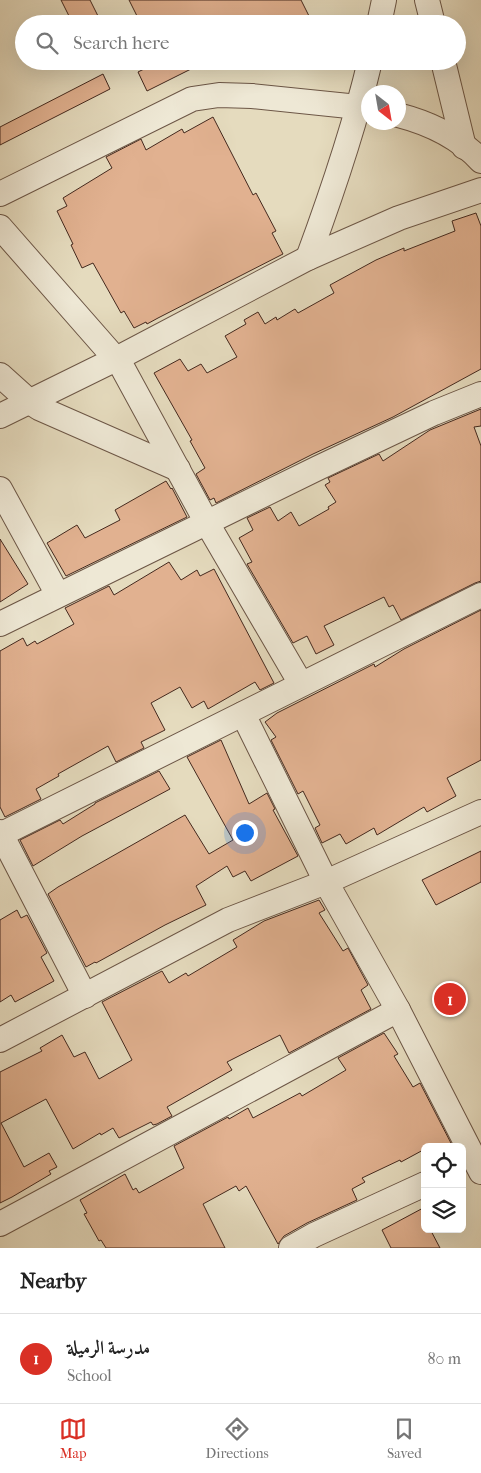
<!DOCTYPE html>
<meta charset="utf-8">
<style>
:root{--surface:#fff;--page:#f2f2f2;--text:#222;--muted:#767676;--line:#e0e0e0;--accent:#d93025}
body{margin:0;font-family:"IM FELL French Canon",Amiri,serif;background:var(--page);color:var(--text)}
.controls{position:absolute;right:15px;bottom:15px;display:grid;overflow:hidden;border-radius:8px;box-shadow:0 5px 20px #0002}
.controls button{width:45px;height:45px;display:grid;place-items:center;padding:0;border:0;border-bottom:1px solid var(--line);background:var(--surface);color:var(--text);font:25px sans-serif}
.compass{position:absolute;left:361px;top:85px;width:45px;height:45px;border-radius:50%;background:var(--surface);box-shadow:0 5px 20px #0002;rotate:149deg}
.you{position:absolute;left:244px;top:832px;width:18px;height:18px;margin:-12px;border:4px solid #fff;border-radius:50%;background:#1a73e8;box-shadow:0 0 0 8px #1a73e833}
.badge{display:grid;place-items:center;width:32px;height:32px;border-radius:50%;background:var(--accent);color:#fff;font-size:16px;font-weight:700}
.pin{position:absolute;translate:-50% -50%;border:2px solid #fff;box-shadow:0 1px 5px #0006}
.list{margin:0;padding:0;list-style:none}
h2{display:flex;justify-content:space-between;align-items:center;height:65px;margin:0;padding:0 20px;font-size:21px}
h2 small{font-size:16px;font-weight:400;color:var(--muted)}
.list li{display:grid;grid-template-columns:32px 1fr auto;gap:15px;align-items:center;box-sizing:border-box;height:90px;padding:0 20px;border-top:1px solid var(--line)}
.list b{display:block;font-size:19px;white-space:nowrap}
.list p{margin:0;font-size:16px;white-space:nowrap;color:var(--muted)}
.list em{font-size:16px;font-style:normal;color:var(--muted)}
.icon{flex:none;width:28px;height:28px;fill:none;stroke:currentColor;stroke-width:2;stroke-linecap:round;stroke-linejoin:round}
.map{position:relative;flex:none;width:481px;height:1248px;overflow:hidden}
.search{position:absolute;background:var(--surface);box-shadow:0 5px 20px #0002;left:15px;right:15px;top:15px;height:55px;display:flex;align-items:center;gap:12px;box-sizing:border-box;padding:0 18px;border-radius:28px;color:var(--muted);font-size:19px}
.sheet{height:155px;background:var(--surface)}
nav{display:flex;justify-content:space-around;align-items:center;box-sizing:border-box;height:70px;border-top:1px solid var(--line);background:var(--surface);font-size:14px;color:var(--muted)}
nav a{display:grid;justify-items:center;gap:2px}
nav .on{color:var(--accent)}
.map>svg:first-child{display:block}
.building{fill:#e1b190;stroke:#44291e}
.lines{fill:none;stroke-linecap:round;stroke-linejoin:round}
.minor-casing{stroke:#6c5646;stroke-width:26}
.minor{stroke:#eee8d5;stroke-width:24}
</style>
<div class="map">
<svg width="481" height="1248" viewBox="0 0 481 1248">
<rect width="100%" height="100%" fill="#e5dbbe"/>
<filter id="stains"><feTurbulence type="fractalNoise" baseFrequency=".004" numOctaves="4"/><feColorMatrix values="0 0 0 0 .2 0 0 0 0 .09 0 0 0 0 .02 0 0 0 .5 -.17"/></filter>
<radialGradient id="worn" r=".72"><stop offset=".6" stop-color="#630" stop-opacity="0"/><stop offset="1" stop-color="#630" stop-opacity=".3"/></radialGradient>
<g class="building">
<polygon points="61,0 90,0 102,24 73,24"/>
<polygon points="129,0 301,0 309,16 294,24 141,24"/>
<polygon points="160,61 207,61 147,91 138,72"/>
<polygon points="103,74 110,89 0,145 0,127"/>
<polygon points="213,117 253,195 256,193 276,231 272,233 283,254 158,318 147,324 146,322 134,328 124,311 121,313 93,263 82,268 71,245 73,244 57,211 67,206 63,198 112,168 106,157 141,139 146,150 182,129 184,133"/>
<polygon points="476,213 481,226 481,369 393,417 313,454 216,503 214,498 210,500 196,474 205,468 190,441 192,440 154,373 180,359 188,371 201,364 207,373 237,357 225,336 246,324 244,320 258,312 265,324 276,317 277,320 295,309 298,313 334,293 330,285 376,260 404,248 404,251 455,231 452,221"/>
<polygon points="481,409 481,426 474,427 481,446 481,581 475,583 401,620 393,605 389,607 384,597 324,626 334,645 316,654 307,636 293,643 247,564 252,562 239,538 253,530 247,518 270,507 278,521 291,512 299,526 329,509 328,507 336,502 325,485 330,482 328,478 379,454 383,461 430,430"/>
<polygon points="166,481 171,489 172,488 187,517 66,576 47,543 77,525 85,538 120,520 115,510"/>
<polygon points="0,539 28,584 0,602"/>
<polygon points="169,562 181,580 197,570 200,576 214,569 274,683 260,690 255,682 208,709 204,701 192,708 180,687 151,703 165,730 141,742 144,748 116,762 108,746 58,774 59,776 36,789 41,799 5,817 0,807 0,651 23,638 27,646 35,641 37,644 74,624 65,608 109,586 114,595"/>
<polygon points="481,610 481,760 447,778 456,796 427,812 424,807 377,835 374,828 346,844 340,834 322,843 315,828 320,825 303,791 298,794 271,740 276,737 265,722 277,713 374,664 375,667 404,649"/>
<polygon points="221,740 249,804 267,793 275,809 273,810 298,856 251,881 245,871 233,877 227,866 196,886 206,905 165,925 96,963 95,962 86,967 48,894 58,887 185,815 209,854 233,840 187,757"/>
<polygon points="159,771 170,789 82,836 33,866 20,840 60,820 63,824 95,804 95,803"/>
<polygon points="481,851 481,882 436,905 422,880"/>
<polygon points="319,900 325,910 319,913 343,951 348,948 368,985 361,990 371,1009 289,1053 280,1035 227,1062 232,1070 167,1107 172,1116 157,1124 153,1125 151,1122 119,1138 113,1128 101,1135 100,1133 73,1149 46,1099 1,1123 24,1167 49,1153 57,1167 49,1171 51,1174 12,1197 0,1203 0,1072 42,1051 40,1048 62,1035 74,1057 85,1052 99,1079 132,1060 102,1002 162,971 169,983 186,973 188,976 237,947 233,940 264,921"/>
<polygon points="17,910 21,918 27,915 47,953 41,957 54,981 15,1002 11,995 0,1002 0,920"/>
<polygon points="384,1033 398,1054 394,1056 413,1087 420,1083 453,1147 425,1147 425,1149 401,1162 400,1160 362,1178 365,1182 352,1189 357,1200 307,1223 284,1236 278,1244 246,1186 239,1191 236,1186 203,1204 225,1248 106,1248 101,1240 99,1241 84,1214 87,1213 80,1200 125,1174 133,1190 136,1188 139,1193 184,1168 174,1146 228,1117 229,1119 248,1108 253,1118 300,1093 302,1096 346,1070 338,1058"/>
<polygon points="425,1207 425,1229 430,1229 440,1248 391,1248 382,1230"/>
</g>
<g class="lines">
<g class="minor-casing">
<g id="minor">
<polyline points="427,0 433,24"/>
<polyline points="379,24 384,0"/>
<polyline points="443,61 464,147"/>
<path d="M398 115C429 123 460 138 481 161"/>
<polyline points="0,194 192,99 219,95 252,96 368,108"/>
<polyline points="0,227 121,365 207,523 301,684"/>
<path d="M308 258C332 193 354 129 370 61"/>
<polyline points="0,375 30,402 39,408 178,469"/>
<polyline points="0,416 116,359 308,258 399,218 481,190"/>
<polyline points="0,489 58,595"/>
<polyline points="0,624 318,468 434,413 481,394"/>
<polyline points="243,714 326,882 398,1010 481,1172"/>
<polyline points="0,832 85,996"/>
<polyline points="0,835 481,595"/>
<polyline points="0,1040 228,920 326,882 481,812"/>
<polyline points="0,1224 398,1010"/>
<polyline points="291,1248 314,1235 425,1184"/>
</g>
</g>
<use href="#minor" class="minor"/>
</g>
<rect width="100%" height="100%" filter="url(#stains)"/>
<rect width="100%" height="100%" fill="url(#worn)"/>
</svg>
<div class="controls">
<button><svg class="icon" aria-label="locate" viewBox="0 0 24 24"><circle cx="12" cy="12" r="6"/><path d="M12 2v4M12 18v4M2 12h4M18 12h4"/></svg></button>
<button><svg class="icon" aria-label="layers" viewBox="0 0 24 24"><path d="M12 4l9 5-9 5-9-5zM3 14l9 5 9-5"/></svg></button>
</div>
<svg class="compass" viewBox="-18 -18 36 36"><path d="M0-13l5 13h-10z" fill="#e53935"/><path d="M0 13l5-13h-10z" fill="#767676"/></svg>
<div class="you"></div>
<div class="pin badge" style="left:450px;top:999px">1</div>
<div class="search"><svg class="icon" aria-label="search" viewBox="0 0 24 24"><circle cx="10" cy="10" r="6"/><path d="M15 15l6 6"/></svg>Search here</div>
</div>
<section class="sheet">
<h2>Nearby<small></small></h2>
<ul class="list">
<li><span class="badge">1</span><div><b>مدرسة الرميلة</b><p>School</p></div><em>80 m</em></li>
</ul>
</section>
<nav>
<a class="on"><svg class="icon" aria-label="map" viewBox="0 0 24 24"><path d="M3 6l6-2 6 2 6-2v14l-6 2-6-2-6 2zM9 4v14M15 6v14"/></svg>Map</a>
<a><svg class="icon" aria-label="directions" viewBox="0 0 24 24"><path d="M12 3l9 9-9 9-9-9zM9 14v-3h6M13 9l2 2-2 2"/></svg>Directions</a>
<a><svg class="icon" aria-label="saved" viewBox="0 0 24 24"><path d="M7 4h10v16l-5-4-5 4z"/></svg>Saved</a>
</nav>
